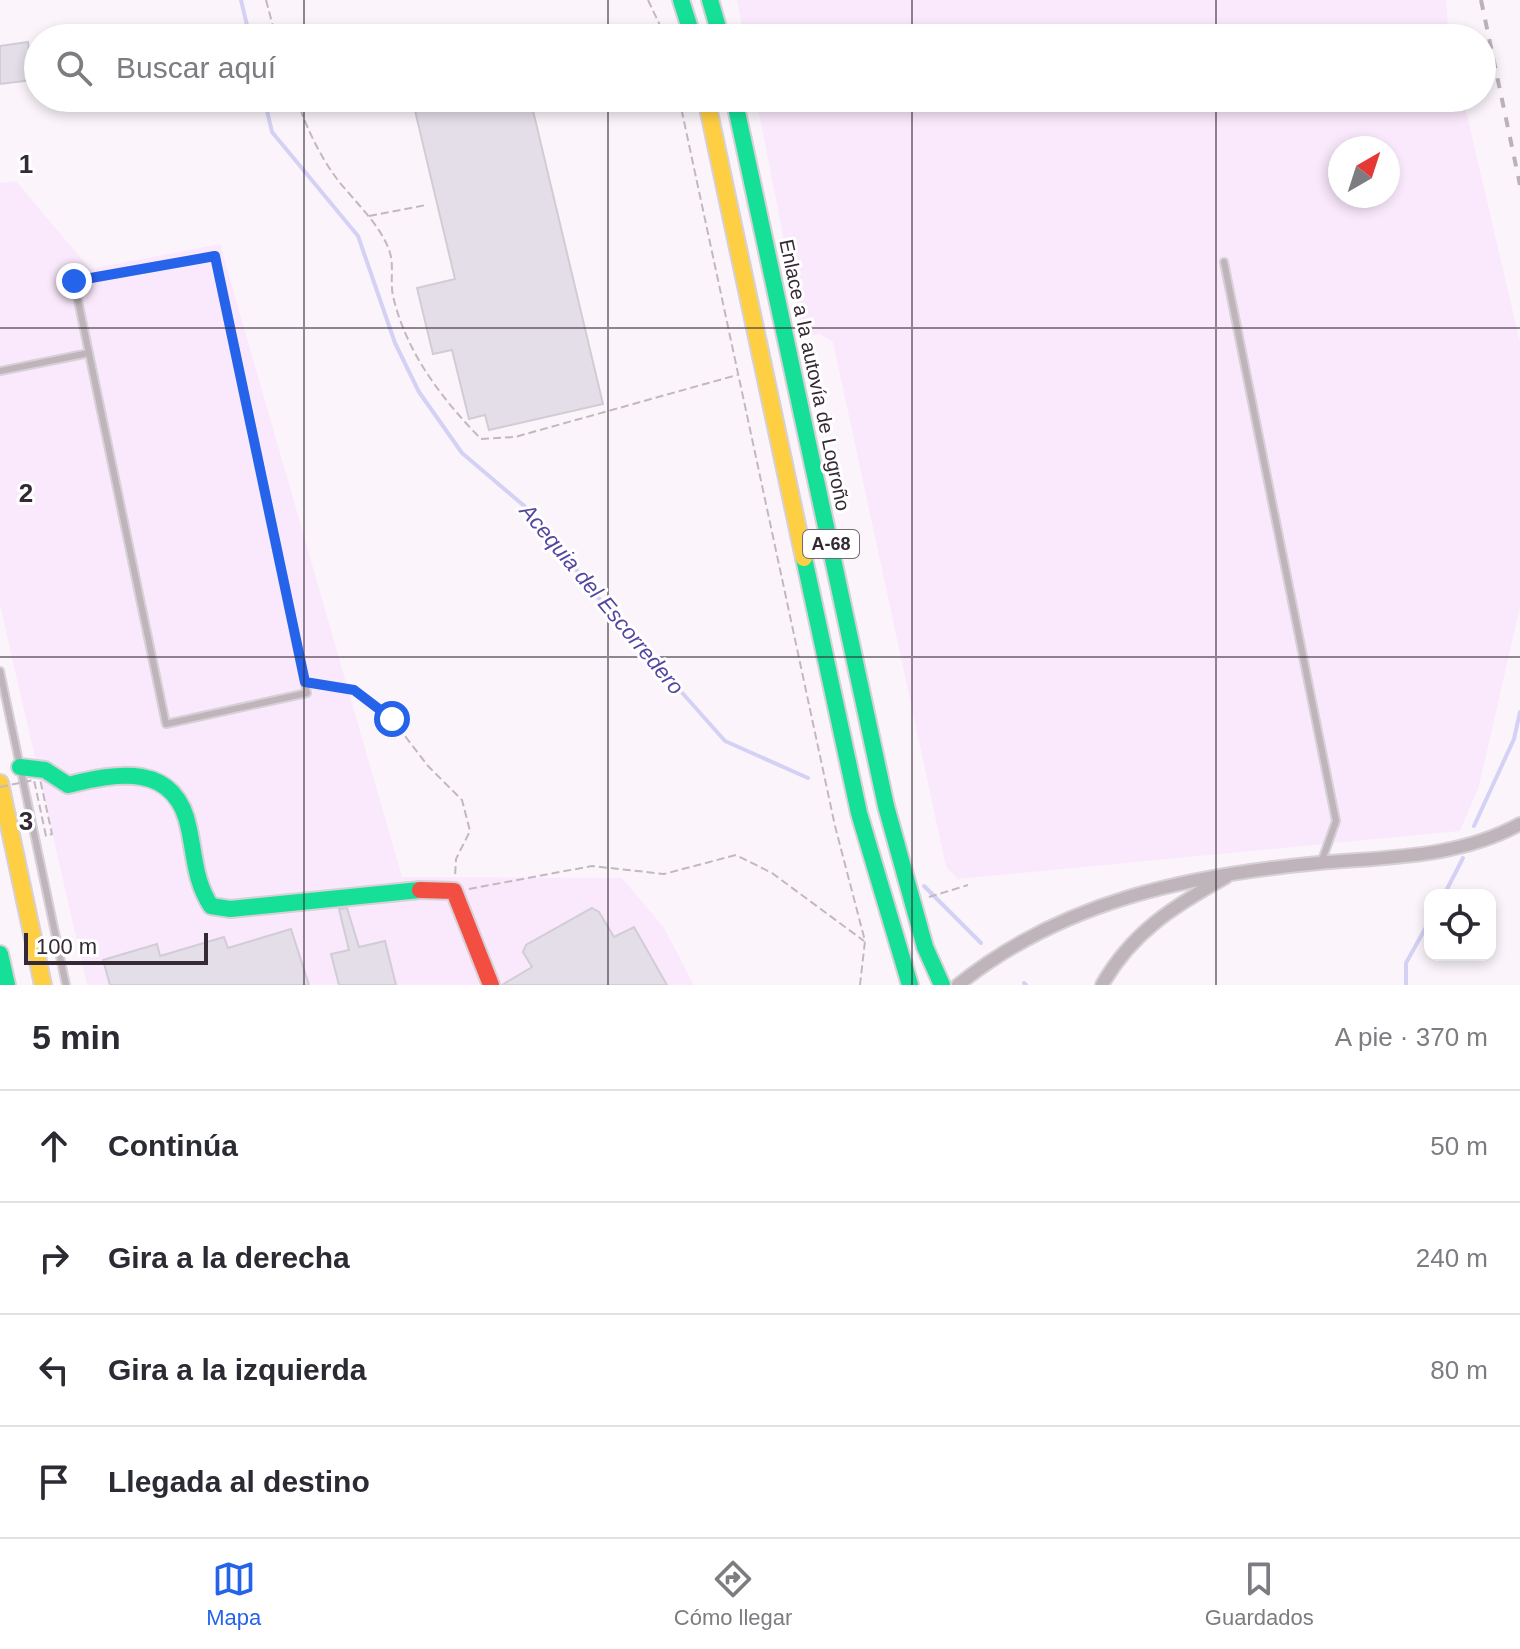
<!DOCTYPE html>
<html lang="es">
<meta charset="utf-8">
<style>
:root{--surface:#fff;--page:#f7f7f7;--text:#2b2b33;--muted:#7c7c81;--line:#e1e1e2;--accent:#2563eb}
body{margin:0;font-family:Helvetica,sans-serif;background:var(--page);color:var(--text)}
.controls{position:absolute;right:24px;bottom:24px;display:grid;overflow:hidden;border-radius:16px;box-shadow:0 4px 12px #0003}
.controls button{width:72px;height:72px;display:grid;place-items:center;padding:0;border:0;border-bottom:2px solid var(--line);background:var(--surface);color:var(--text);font:40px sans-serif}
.compass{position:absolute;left:1328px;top:136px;width:72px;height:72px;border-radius:50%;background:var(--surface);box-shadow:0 4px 12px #0003;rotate:39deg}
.scale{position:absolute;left:24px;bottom:20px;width:184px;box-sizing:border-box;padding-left:8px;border:4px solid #342a35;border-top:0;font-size:22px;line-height:28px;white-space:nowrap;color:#342a35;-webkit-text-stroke:6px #fff;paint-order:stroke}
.stop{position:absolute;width:24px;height:24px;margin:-18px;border:6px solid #2563eb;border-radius:50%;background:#fff}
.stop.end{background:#2563eb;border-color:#fff;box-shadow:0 2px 8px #0008}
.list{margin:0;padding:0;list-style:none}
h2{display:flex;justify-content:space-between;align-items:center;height:104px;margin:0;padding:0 32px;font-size:34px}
h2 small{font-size:26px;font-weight:400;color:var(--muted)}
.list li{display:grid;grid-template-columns:52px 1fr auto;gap:24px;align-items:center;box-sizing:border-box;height:112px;padding:0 32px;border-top:2px solid var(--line)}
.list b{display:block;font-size:30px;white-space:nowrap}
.list em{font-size:26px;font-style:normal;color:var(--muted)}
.icon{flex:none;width:44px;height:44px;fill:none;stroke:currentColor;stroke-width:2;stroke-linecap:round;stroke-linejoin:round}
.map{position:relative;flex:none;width:1520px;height:985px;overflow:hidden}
.search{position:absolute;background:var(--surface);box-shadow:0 4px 12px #0003;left:24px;right:24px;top:24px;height:88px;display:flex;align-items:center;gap:20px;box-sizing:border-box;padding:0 28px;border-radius:44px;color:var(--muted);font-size:30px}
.sheet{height:552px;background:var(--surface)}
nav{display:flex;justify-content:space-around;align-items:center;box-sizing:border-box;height:112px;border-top:2px solid var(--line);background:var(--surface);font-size:22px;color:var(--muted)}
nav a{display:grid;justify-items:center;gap:4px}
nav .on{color:var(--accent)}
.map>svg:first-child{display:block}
.built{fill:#fae9fc;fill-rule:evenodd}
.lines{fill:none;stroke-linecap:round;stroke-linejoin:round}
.stream{stroke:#d4d1f5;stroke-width:4}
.building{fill:#e4dee8;stroke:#d2ccd5;stroke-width:2}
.lane-casing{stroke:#d6d1d7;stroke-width:10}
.street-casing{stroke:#d6d1d7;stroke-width:16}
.fast-casing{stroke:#d6d1d7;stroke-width:20}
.slow-casing{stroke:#d6d1d7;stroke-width:20}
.jam-casing{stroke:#d6d1d7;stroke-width:20}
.path{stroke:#c2b9bf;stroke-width:2;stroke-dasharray:8 4;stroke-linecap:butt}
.lane{stroke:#bfb4ba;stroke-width:6}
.street{stroke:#bfb4ba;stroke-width:12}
.fast{stroke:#16e098;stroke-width:16}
.slow{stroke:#ffcf43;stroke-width:16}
.jam{stroke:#f24e42;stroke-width:16}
.rail{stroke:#bab2b8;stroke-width:4;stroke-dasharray:10 10;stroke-linecap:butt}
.path-bridge{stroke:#c2b9bf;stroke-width:2;stroke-dasharray:8 4;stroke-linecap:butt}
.route{stroke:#2563eb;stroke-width:10}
.grid{fill:none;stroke:#342a35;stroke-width:2;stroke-opacity:0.55}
.labels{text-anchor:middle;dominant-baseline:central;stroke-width:6;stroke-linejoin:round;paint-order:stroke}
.shield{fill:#fff;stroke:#716a72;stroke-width:2}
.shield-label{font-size:18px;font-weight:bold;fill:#342a35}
.street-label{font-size:20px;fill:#342a35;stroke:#fff}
.water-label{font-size:22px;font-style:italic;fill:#5446a1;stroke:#fff}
.grid-label{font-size:26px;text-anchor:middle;font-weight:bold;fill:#342a35;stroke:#fff;stroke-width:6;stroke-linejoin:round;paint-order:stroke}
</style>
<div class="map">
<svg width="1520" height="985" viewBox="0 0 1520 985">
<rect width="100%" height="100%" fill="#fbf5fb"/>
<g class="built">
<polygon points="737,0 1446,0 1449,38 744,38"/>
<path d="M756 98H1463L1520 342V607L1479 786 1460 831 958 879 946 867 833 342 820 334 803 337ZM1340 148H1388V196H1340Z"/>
<polygon points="16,181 90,269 220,244 402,877 622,878 664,928 694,985 87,985 0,605 0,183"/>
</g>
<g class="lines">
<g class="stream">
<polyline points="241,0 250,38"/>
<polyline points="264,98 272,132 358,236 395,343 419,392 462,453 529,510 605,606 725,741 808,778"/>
<polyline points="1474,826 1514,739 1520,712"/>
<polyline points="924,886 981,943"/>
<polyline points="1444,895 1463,858"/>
<polyline points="1024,983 1026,985"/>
<polyline points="1406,985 1406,963 1430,920"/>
</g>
</g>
<g class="building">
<polygon points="28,42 33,80 0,84 0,46"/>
<polygon points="412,98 530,98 603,404 489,430 485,415 469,419 452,350 433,354 417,288 455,279"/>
<polygon points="347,908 359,947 385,941 396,985 339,985 331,954 349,950 339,909"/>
<polygon points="592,908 599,912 614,937 634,927 667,985 502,985 532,967 523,952 526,945"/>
<polygon points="291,929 309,985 110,985 103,960 157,944 160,956 224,937 228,948"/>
</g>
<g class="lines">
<g class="lane-casing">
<g id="lane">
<polygon points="215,256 307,693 166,724 74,281"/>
<polyline points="1224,262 1336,821 1321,863"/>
<polyline points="0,371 89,353"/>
<polyline points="0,671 66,985"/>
</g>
</g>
<g class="street-casing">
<g id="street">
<path d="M958 985C1062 901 1189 875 1319 863 1387 857 1459 858 1520 824"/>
<path d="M1102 985C1132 932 1174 906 1226 877"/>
</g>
</g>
<g class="fast-casing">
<g id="fast">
<polyline points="681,0 693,38"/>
<polyline points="710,0 721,38"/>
<polyline points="734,98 886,806 925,947 942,985"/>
<polyline points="804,558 859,813 910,985"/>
<path d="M20 767 45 770 68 785C116 773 176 761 189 829 195 857 195 882 211 906L230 909 420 890"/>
<polyline points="0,954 7,985"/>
</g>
</g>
<g class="slow-casing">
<g id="slow">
<polyline points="706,98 804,558"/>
<polyline points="0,783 43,985"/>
</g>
</g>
<g class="jam-casing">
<polyline id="jam" points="420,890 454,891 491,985"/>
</g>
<g class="path">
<polyline points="266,0 276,38"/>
<polyline points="648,0 666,38"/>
<path d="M296 98C306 126 319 155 337 179 354 201 382 226 390 253 394 266 390 282 393 296 406 352 441 398 481 439L515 437 737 375"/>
<polyline points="679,98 835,826 865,941 860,985"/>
<polyline points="369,216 426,205"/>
<polyline points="316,684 354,690 392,719 428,766 462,800 470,831 456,859 455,877"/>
<polyline points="469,889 592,866 664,874 736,855 772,873 864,941"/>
<polyline points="929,897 968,885"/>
</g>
<use href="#lane" class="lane"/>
<use href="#street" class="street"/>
<use href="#fast" class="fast"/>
<use href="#slow" class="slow"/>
<use href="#jam" class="jam"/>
<polyline class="rail" points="1481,0 1520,185"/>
<polyline class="path-bridge" points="0,787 34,780 46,836 52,834 40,779"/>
</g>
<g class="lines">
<polyline class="route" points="74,281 215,256 305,682 354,690 392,719"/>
</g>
<path class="grid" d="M304 0V38M608 0V38M912 0V38M1216 0V38M304 98V985M608 98V985M912 98V985M1216 98V985M0 328H1520M0 657H1520"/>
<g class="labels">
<rect class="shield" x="803" y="530" width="56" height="28" rx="6"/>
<g class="shield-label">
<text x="831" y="544">A-68</text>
</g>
<g class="street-label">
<text transform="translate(815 375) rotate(78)">Enlace a la autovía de Logroño</text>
</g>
<g class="water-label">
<text transform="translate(602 599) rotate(50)">Acequia del Escorredero</text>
</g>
</g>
<g class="grid-label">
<text x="26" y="173">1</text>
<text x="26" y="502">2</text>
<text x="26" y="830">3</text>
</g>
</svg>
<div class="controls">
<button><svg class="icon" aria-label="locate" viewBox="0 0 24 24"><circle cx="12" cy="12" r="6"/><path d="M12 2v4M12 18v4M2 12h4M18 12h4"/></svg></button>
</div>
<svg class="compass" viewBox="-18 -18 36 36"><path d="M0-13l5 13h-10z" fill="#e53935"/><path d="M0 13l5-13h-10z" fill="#7c7c81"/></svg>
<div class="scale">100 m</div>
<div class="stop" style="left:392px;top:719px"></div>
<div class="stop end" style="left:74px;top:281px"></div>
<div class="search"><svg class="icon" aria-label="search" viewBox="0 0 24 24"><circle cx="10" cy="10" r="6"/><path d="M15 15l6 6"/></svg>Buscar aquí</div>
</div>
<section class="sheet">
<h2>5 min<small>A pie · 370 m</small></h2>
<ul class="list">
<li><svg class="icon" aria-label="ahead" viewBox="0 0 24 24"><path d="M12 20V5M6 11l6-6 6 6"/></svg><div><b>Continúa</b></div><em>50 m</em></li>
<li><svg class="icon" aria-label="right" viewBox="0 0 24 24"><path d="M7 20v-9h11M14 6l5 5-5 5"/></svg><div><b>Gira a la derecha</b></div><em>240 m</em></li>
<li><svg class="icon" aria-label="left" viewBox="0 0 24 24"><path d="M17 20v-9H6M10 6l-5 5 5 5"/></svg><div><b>Gira a la izquierda</b></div><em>80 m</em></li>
<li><svg class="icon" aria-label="arrive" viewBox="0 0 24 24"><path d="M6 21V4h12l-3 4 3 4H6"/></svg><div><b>Llegada al destino</b></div></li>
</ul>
</section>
<nav>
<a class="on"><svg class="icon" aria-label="map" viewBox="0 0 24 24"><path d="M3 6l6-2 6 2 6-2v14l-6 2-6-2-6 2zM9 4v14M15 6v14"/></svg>Mapa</a>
<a><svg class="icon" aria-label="directions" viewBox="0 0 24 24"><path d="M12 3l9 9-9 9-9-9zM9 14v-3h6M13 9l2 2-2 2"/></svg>Cómo llegar</a>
<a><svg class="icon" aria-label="saved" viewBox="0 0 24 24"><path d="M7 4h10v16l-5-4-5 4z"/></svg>Guardados</a>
</nav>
